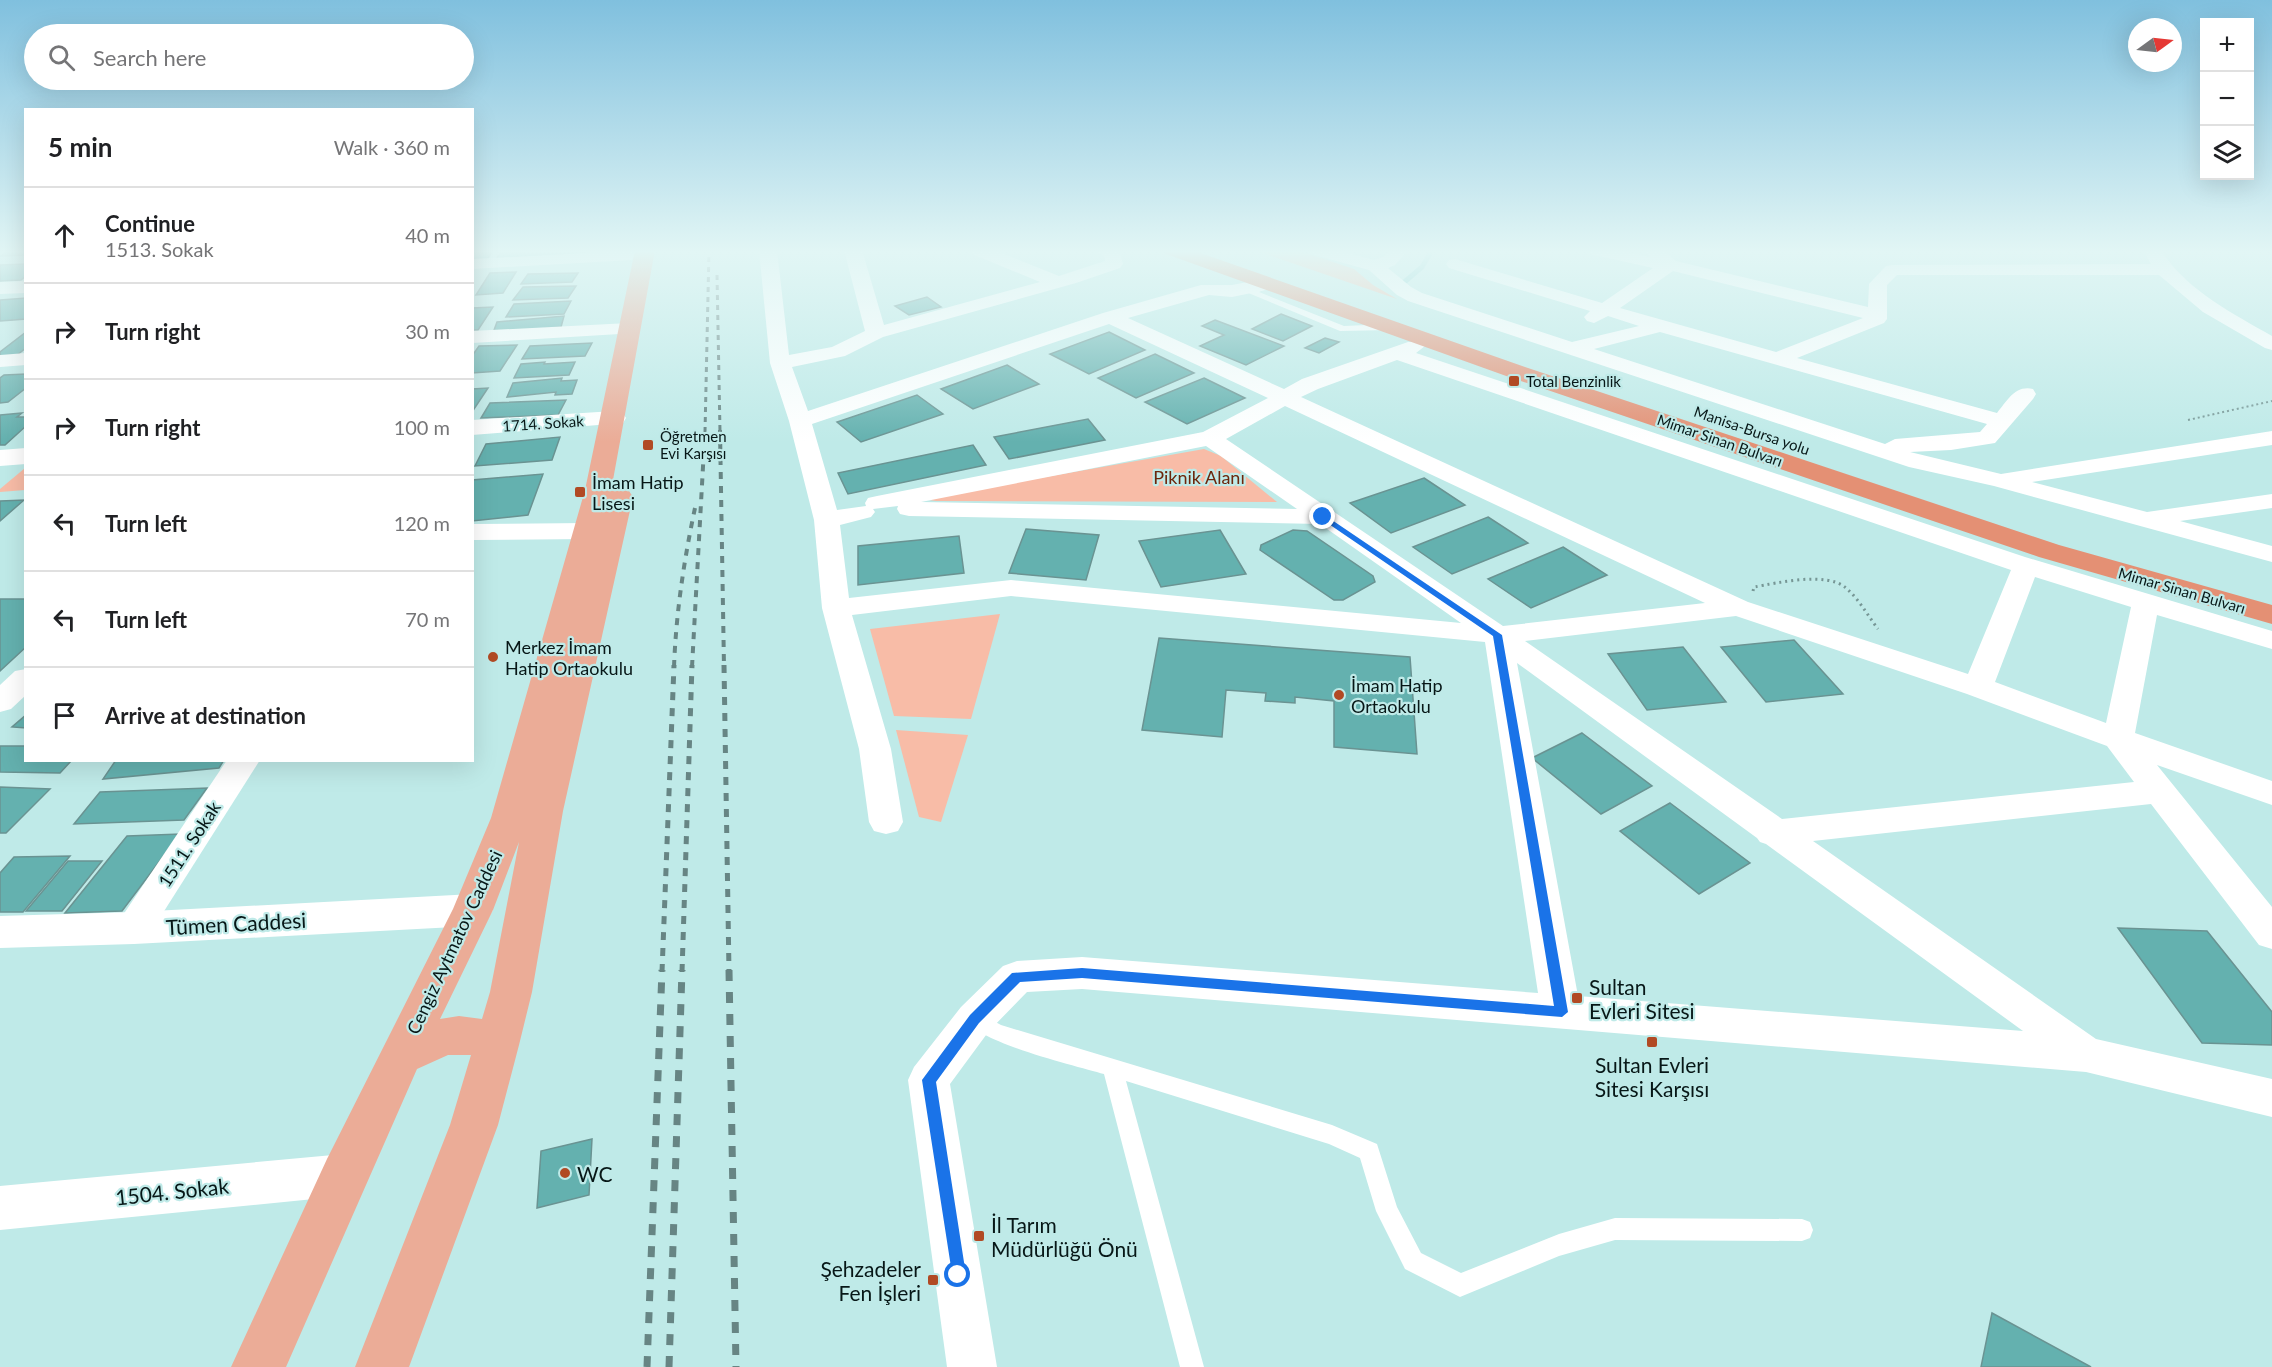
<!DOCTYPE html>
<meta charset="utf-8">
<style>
:root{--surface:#fff;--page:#f6f6f6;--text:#202124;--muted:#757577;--line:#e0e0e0}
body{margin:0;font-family:Lato,sans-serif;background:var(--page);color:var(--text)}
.controls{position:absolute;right:18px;top:18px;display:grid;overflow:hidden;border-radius:0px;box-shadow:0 6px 24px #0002}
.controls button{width:54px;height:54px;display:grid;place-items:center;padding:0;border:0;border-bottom:2px solid var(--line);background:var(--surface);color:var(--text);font:30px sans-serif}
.compass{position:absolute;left:2128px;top:18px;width:54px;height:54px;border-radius:50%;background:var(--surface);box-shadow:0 6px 24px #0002;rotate:75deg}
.stop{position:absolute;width:18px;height:18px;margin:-14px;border:4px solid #1a73e8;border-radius:50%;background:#fff}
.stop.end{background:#1a73e8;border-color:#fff;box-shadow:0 2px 6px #0008}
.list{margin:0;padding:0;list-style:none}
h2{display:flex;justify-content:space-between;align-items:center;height:78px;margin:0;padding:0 24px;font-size:26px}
h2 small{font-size:20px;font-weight:400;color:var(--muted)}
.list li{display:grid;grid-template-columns:39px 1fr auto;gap:18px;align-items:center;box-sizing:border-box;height:96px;padding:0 24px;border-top:2px solid var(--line)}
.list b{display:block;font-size:22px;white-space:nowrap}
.list p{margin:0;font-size:20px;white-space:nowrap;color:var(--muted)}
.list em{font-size:20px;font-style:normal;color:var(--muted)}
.icon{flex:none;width:33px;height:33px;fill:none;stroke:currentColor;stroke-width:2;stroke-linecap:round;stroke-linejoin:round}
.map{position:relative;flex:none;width:2272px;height:1367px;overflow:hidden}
.search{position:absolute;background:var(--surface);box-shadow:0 6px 24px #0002;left:24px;top:24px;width:450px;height:66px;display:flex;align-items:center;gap:15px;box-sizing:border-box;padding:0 21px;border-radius:33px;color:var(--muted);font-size:22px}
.panel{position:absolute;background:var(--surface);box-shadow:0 6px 24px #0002;left:24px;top:108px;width:450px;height:654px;border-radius:0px}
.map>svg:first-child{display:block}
.green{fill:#f8bca7}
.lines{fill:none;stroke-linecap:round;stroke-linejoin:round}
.stream{stroke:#84d1d0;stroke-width:5}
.building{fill:#64b1af;stroke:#6a9392;stroke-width:1.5}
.path-far1{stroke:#769695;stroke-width:2;stroke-dasharray:2 3;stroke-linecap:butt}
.path{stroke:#769695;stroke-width:3;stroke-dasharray:2 4;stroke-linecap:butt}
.service{fill:#fff;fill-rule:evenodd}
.minor{fill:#fff;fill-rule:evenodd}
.tertiary{fill:#fff;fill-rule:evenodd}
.primary{fill:#ebac97;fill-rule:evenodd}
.trunk{fill:#e49074;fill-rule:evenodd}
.rail-far3{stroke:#678584;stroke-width:3;stroke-dasharray:5 5;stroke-linecap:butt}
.rail-far2{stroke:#678584;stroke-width:4;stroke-dasharray:7 7;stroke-linecap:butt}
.rail-far1{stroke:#678584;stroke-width:5;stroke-dasharray:8 8;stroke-linecap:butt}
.rail{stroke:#678584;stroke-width:7;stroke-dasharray:11 11;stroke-linecap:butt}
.route{fill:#1a73e8}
.poi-dot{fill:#b14a24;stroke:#bfeae8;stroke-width:2}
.labels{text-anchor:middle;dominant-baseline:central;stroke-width:4.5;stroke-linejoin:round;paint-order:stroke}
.far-poi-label{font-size:15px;fill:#071717;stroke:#bfeae8;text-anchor:start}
.far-street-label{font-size:15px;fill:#071717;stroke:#bfeae8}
.park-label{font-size:18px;fill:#6c260b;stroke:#bfeae8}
.poi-label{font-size:18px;fill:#071717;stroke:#bfeae8;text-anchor:start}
.street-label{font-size:18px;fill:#071717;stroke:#bfeae8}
.near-street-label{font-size:21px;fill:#071717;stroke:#bfeae8}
.near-poi-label{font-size:21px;fill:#071717;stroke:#bfeae8;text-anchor:start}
</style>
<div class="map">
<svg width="2272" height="1367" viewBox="0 0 2272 1367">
<rect width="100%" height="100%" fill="#bfeae8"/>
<g class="green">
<polygon points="1254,250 1297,250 1354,269 1373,285 1397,299"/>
<polygon points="1204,449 1221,456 1277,502 936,501 922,499"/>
<polygon points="25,468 25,490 0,492 0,489"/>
<polygon points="1000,614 971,719 894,716 870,629"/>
<polygon points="896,730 968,735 941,822 919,817"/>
</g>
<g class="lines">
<polyline class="stream" points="1402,284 1422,267 1432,250"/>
</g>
<g class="building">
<polygon points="10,250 26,250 26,255 1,256"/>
<polygon points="585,250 580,258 495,261 501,252"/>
<polygon points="492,252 486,261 472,262 472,253"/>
<polygon points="26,264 26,276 21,280 0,281 0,265"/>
<polygon points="516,272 503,293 476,295 490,273"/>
<polygon points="578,273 572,282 521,284 528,274"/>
<polygon points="576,286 568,298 513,300 523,287"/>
<polygon points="927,297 941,307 909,315 895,306"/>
<polygon points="26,298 26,319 0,321 0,300"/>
<polygon points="571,301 564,314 506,317 514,304"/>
<polygon points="493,307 478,330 472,330 472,308"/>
<polygon points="1281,314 1312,326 1283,341 1252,329"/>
<polygon points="564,316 561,327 493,333 497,322"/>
<polygon points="1215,320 1284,346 1246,365 1200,346 1224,335 1202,326"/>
<polygon points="26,332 26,348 17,355 0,356 0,352"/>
<polygon points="1109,332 1145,350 1089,374 1050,354"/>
<polygon points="1325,338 1339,342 1319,353 1305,348"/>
<polygon points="592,343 585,356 522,359 530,346"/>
<polygon points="517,345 500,371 472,373 472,356 479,346"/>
<polygon points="1155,354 1194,373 1136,398 1098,378"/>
<polygon points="545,362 544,364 575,362 569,375 514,378 521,364"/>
<polygon points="1007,365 1039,384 973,409 941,389"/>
<polygon points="26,374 26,388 8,402 0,403 0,378 4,375"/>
<polygon points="562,378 561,381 577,380 572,394 555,395 556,392 507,397 513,383"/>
<polygon points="1204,378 1245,398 1187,424 1145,402"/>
<polygon points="488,388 472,412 472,389"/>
<polygon points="917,395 943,414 861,442 837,422"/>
<polygon points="566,400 558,415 481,418 490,403"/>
<polygon points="22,413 17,417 26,417 26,426 5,445 0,445 0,415"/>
<polygon points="1088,419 1105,440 1009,459 994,437"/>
<polygon points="560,437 552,460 475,466 486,444"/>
<polygon points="973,445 986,465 848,494 838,473"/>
<polygon points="543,474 528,515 472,521 472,480"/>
<polygon points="1424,478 1465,505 1391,533 1350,503"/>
<polygon points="24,500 0,521 0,501"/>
<polygon points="1488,517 1528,543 1452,574 1413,547"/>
<polygon points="1026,529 1099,535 1086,580 1009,573"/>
<polygon points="1220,530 1246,574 1161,587 1139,541"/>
<polygon points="1293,530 1307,531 1373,576 1375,582 1343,600 1334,600 1260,550 1261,545"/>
<polygon points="959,536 964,573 858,585 858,546"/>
<polygon points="1563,547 1607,575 1531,608 1488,579"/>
<polygon points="0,599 26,599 26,647 0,671"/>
<polygon points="1159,638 1410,657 1417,754 1334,747 1334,701 1295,697 1295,703 1265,701 1266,693 1226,690 1222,737 1142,730"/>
<polygon points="1794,640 1843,694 1766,702 1721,647"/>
<polygon points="1683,647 1726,702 1647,710 1608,654"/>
<polygon points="26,715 26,728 12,727"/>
<polygon points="1582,733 1652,786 1601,814 1532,758"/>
<polygon points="0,746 26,746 26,760 72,760 60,773 0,772"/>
<polygon points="116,760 224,760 219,768 103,779"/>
<polygon points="0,787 50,789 6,833 0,833"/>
<polygon points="207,788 184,820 74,824 100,792"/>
<polygon points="1670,803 1750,863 1699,894 1620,831"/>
<polygon points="180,834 122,911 65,913 127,836"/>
<polygon points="70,856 23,912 0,912 0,873 14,857"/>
<polygon points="68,861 102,861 62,911 26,911"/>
<polygon points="2118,928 2207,931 2272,1012 2272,1045 2202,1043"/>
<polygon points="592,1139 589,1195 537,1208 541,1151"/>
<polygon points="1992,1313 2091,1367 1981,1367"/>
</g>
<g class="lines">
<polyline class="path-far1" points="2188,420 2272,401"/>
<path class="path" d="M1753 591 1754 587C1777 583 1827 571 1846 588 1859 599 1868 616 1878 629"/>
<g class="service">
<polygon points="1266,282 1269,283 1269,287 1259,292 1344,326 1390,324 1395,327 1390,330 1340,331 1246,292"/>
<path d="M975 1011 1001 1025 1332 1125 1377 1144 1397 1207 1421 1253 1461 1273 1559 1234 1615 1218 1802 1219 1810 1222 1813 1230 1810 1238 1802 1241 1615 1240 1559 1256 1460 1297 1405 1269 1376 1211 1360 1158 1329 1144 1126 1081 1204 1367H1180L1104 1074C1076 1066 976 1042 965 1019L968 1013Z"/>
</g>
<g class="minor">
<path d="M759 250H777L789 355 832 347 865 331 844 250H862L884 325 1040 282 972 254 969 250H994L1059 276 1105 261 1104 256 1095 250H1119L1123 264 1120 268 1076 283 883 337 845 356 792 367 808 411 1103 313 1201 285H1232L1268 278 1275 280 1277 284 1275 288 1232 297 1209 295 1128 318 1284 389 1302 379 1408 342H1422L1425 346 1416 353 2025 557 2272 631V649L2157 615 2135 733 2272 781V805L2157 765 2272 907V949L2259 945 2151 804 1813 841 2096 1039 2272 1079V1117L2086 1072 1082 989 1027 992 989 1031 950 1084 997 1367H947L908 1080 914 1067 961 1007 1003 966 1017 961 1082 957 1538 993 1485 642 1011 596 852 615 891 749 903 822 898 831 886 834 874 831 869 822 859 749 822 608 814 520 789 421 770 363ZM1109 324 1268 398 1203 432 877 496 868 498 865 503 866 506 837 510 812 424ZM1397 360 2011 570 1968 674 1748 602 1301 397 1318 389ZM1285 406 1705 603 1503 626 1226 439ZM1206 446 1297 509 921 502ZM898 506 897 509 900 514 909 516 1320 524 1461 623 1011 580 849 598 840 525 871 517 875 512 873 509ZM2035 577 2131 607 2106 723 1995 682ZM1736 616 1967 694 2107 746 2134 782 1782 819 1525 641ZM1517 663 1757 838 1760 842 1766 844 2023 1031 1578 996Z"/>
<path d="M1308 250H1337L1374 260 1383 257 1389 250H1408L1395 265 1388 268 1411 287 1422 293 1572 342 1639 326 1608 316 1594 323 1587 321 1584 317 1590 311 1449 268 1446 264 1449 260 1455 259 1602 303 1653 268 1590 254 1587 250H1619L1650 257 1643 250H1663L1676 261 1868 307 1869 284 1886 266 1892 265 2151 264 2144 252 2161 250C2186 290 2232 313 2272 336V350L2265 348 2203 312 2159 275H1897L1887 285V319L1884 323 1797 358 1997 413C2007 401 2015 385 2033 389L2036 394 2033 399 1995 443 1951 450 1910 452 2001 474 2272 431V445L2032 482 2147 512 2272 494V508L2180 521 2272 546V562L1994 486 1909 467 1408 301 1397 295 1369 270 1311 254ZM1673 271 1863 318 1776 352 1620 308ZM1660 332 1987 424 1980 432 1895 439 1885 444 1594 349Z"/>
<polygon points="626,251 632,252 635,256 632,260 472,269 472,259"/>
<polygon points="26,281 26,293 0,294 0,282"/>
<polygon points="629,323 636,325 639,329 636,333 472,343 472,331"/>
<polygon points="26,353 26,365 0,367 0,355"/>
<polygon points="587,523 596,526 600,531 596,536 587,539 472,540 472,524"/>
<polygon points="26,669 26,695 11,709 0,712 0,685 15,671"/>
<polygon points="227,760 260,760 147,938 134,943 121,938 115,928 121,918"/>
<polygon points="344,1154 360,1160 366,1175 360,1190 344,1196 0,1230 0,1186"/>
</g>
<g class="tertiary">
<polygon points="614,411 623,413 626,418 623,423 472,435 472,420"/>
<polygon points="26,448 26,464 0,466 0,450"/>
<polygon points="473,894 487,899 493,910 487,921 473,926 134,944 0,948 0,916 134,912"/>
</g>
<path class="primary" d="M635 250H655L611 491 619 489 629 491 633 497 563 811 532 992 519 1045 498 1125 409 1367H355L450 1125 471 1055H448L417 1069 286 1367H231L327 1159 453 909 491 818 585 490ZM519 842 490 992 482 1019 459 1016 440 1019 493 910Z"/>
<polygon class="trunk" points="1163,250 1192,250 1525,367 2059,545 2272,605 2272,624 2039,557 1509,377 1166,254"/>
<g class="rail-far3">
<polyline points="717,275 720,432"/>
<polyline points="705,432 709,250"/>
</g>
<g class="rail-far2">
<polyline points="720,430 724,667"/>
<path d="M674 667C676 613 684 560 695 508"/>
<polyline points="692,667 705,430"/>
</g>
<g class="rail-far1">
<polyline points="724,665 729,972"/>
<polyline points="662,972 674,665"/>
<polyline points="682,972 692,665"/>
</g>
<g class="rail">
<polyline points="729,970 736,1367"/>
<polyline points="647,1367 662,970"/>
<polyline points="669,1367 682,970"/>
</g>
</g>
<linearGradient id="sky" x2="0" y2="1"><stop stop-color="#80c0de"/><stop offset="0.57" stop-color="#e2f6f5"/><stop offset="1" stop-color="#e2f6f5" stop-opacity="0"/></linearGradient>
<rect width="2272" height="442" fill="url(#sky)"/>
<polygon class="route" points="1323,514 1502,635 1568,1012 1562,1017 1082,978 1020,982 979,1023 936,1082 966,1275 964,1280 958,1283 953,1280 922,1080 970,1015 1012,973 1082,968 1554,1006 1493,636 1320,518 1319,517"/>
<g class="poi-dot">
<rect x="1508" y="375" width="12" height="12" rx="3"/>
<rect x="642" y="439" width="12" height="12" rx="3"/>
<rect x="574" y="486" width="12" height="12" rx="3"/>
<circle cx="493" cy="657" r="6"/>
<circle cx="1339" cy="695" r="6"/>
<rect x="1571" y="992" width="12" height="12" rx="3"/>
<rect x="1646" y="1036" width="12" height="12" rx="3"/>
<circle cx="565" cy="1173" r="6"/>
<rect x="973" y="1230" width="12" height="12" rx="3"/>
<rect x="927" y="1274" width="12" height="12" rx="3"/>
</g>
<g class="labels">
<g class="far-poi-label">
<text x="1526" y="381">Total Benzinlik</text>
<text x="660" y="436">Öğretmen<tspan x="660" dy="17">Evi Karşısı</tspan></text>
</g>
<g class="far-street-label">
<text transform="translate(543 423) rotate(-4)">1714. Sokak</text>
<text transform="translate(1752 430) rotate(19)">Manisa-Bursa yolu</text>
<text transform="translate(1720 440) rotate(19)">Mimar Sinan Bulvarı</text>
<text transform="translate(2182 590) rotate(16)">Mimar Sinan Bulvarı</text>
</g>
<g class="park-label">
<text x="1199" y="477">Piknik Alanı</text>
</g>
<g class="poi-label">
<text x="592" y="482">İmam Hatip<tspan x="592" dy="21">Lisesi</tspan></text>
<text x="505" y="647">Merkez İmam<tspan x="505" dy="21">Hatip Ortaokulu</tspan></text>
<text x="1351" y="685">İmam Hatip<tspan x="1351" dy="21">Ortaokulu</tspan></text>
</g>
<g class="street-label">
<text transform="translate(189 844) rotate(-57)">1511. Sokak</text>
<text transform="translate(454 942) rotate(-65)">Cengiz Aytmatov Caddesi</text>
</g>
<g class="near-street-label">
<text transform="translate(236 923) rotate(-3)">Tümen Caddesi</text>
<text transform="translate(172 1191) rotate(-6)">1504. Sokak</text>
</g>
<g class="near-poi-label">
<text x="1589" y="986">Sultan<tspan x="1589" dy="24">Evleri Sitesi</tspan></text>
<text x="1652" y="1064" text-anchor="middle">Sultan Evleri<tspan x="1652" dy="24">Sitesi Karşısı</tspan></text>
<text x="577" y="1173">WC</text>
<text x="991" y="1224">İl Tarım<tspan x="991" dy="24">Müdürlüğü Önü</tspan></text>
<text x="921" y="1268" text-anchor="end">Şehzadeler<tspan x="921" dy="24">Fen İşleri</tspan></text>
</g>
</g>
</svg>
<div class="controls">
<button>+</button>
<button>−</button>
<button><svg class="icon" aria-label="layers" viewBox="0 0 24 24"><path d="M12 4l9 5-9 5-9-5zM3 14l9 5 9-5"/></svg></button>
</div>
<svg class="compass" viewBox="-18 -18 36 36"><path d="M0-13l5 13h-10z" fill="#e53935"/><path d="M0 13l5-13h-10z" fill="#757577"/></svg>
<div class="stop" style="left:958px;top:1275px"></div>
<div class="stop end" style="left:1323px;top:517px"></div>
<div class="search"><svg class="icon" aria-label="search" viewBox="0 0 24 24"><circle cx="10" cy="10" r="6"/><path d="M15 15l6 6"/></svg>Search here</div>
<section class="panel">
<h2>5 min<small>Walk · 360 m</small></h2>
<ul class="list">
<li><svg class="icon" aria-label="ahead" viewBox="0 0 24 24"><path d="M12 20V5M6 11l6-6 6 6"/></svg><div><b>Continue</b><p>1513. Sokak</p></div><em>40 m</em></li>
<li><svg class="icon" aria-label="right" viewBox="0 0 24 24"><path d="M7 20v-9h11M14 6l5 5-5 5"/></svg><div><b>Turn right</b></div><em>30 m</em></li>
<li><svg class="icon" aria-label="right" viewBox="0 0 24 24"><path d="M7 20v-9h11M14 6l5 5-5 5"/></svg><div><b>Turn right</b></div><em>100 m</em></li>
<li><svg class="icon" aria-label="left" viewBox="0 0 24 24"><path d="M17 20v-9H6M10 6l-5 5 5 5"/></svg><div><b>Turn left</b></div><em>120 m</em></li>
<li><svg class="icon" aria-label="left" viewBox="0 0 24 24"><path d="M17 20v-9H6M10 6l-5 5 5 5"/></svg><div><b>Turn left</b></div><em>70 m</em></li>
<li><svg class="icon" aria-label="arrive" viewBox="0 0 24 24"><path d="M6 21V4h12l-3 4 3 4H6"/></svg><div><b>Arrive at destination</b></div></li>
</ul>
</section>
</div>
